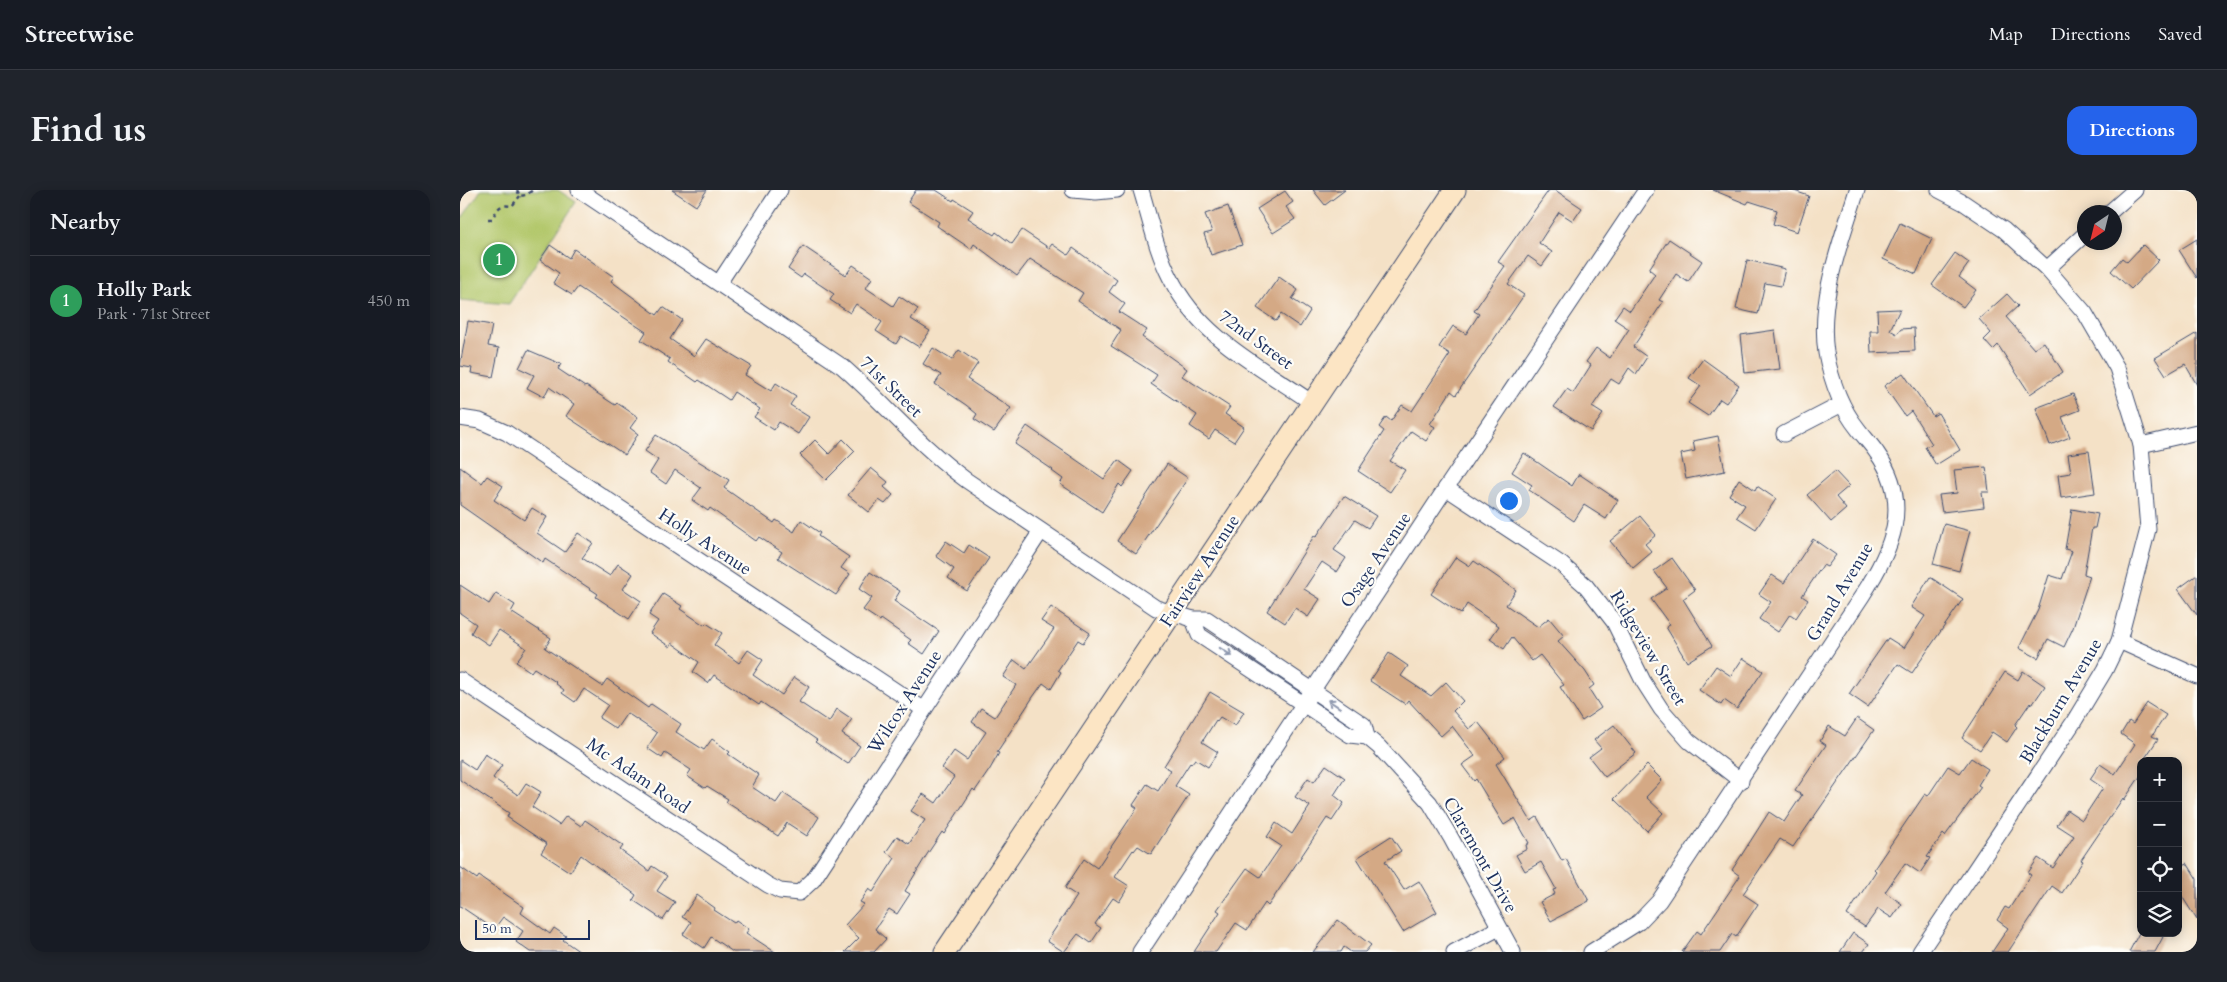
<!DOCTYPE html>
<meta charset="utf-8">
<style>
:root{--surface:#171b24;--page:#20242c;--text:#f1f3f6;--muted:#9ea1a6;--line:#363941;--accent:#2563eb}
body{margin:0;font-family:Cardo,serif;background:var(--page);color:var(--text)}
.controls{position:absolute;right:15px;bottom:15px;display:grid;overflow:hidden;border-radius:10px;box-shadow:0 2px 12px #0003}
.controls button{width:45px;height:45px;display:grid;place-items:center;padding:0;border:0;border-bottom:1px solid var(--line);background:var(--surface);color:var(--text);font:25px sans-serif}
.compass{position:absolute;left:1617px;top:15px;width:45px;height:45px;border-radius:50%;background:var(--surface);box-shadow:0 2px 12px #0003;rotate:215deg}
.scale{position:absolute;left:15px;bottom:12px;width:115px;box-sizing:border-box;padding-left:5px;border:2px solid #1b2f5e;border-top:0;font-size:14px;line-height:18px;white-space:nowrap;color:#1b2f5e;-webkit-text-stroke:4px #fdfcf7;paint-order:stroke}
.you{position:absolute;left:1048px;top:310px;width:18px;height:18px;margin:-12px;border:4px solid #fff;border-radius:50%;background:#1a73e8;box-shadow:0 0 0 8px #1a73e833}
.badge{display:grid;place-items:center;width:32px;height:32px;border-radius:50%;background:var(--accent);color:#fff;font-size:16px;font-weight:700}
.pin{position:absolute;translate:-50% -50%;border:2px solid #fff;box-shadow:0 1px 5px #0006}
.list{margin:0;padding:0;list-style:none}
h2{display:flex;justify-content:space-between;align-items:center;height:65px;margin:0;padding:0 20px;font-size:21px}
h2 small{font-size:16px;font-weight:400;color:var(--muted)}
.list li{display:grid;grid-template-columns:32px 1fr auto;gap:15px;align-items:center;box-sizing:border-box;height:90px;padding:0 20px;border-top:1px solid var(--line)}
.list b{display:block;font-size:19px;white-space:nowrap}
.list p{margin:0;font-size:16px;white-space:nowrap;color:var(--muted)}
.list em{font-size:16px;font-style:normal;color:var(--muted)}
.icon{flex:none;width:28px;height:28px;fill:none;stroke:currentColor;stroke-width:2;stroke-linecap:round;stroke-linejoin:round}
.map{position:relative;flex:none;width:1737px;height:762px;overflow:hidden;border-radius:15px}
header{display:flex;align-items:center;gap:30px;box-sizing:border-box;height:70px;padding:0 25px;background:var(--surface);border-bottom:1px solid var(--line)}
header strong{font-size:24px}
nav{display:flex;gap:28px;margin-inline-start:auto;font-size:18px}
.intro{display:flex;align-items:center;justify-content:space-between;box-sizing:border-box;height:120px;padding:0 30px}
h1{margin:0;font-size:35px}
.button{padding:12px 22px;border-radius:15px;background:var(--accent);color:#fff;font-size:18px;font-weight:700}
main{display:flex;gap:30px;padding:0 30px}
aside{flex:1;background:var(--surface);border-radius:15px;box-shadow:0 2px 12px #0003}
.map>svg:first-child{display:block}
.green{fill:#b2c76b;stroke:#667b64}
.building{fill:#d4a985}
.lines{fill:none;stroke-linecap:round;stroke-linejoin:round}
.street-casing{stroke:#3c4a6e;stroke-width:17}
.secondary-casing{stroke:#3c4a6e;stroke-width:23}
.path{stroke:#3c4a6e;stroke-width:2.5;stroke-dasharray:4 4;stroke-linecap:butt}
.street{stroke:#fff;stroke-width:15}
.secondary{stroke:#fce5c4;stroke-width:21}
.oneway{stroke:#8d97ae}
.labels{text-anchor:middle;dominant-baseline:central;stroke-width:4.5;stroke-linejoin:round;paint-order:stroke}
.street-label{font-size:18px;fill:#1b2f5e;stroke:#fdfcf7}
</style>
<header>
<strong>Streetwise</strong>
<nav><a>Map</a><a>Directions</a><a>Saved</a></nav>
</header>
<div class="intro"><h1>Find us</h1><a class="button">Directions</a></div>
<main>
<aside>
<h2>Nearby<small></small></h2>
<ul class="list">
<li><span class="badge" style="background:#2e9e5b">1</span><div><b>Holly Park</b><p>Park · 71st Street</p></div><em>450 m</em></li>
</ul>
</aside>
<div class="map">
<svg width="1737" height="762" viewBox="0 0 1737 762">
<rect width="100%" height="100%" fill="#fdfcf7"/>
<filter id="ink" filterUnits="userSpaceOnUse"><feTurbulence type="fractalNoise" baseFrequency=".02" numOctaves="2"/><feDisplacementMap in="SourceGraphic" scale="10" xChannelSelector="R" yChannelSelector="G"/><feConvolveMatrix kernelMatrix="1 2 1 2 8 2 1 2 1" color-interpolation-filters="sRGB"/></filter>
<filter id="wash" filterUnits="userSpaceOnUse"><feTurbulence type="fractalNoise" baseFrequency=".0096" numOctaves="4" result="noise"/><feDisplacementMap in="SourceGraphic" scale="20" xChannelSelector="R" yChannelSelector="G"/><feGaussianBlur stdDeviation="1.12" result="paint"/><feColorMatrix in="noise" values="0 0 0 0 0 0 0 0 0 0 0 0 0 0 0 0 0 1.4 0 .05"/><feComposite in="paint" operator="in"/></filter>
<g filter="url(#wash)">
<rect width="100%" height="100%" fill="#f4e1c6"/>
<polygon class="green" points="21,0 98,0 116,12 49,114 0,110 0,31"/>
<g id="blocks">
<g class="building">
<polygon points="212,0 247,0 236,16"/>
<polygon points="456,0 476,0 493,11 494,9 513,21 508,28 534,45 536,42 552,54 562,40 589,58 592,54 608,65 613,58 657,90 649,102 665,114 659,122 687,140 682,147 727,179 722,186 770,217 765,224 784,237 774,252 755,240 749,249 730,236 737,225 691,194 697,185 651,156 661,140 618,111 623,103 570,69 557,86 514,54 511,59 477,36 479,32 448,12"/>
<polygon points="853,0 885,0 865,15"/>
<polygon points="1089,0 1095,0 1122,18 1113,31 1099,22 1079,53 1092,62 1082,76 1068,66 1048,94 1064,105 996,205 991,201 970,234 975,237 966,251 951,241 930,271 945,280 930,302 898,281 924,241 919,237 926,227 931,231 942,215 952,221 990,164 979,157 993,136 1006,144 1019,124 1014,121 1045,76 1038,72"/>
<polygon points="1253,0 1331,0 1349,6 1337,42 1313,34 1317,20 1289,11 1287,14"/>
<polygon points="825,1 833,12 826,17 835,29 813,43 797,19"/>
<polygon points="768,16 782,55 751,65 744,44 752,42 745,24"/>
<polygon points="1440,33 1472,49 1456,84 1423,69"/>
<polygon points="1209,49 1242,71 1228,92 1216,84 1199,110 1203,112 1173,157 1187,167 1176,184 1169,178 1159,194 1151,189 1132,217 1143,224 1131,241 1094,217 1107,199 1113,203 1131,175 1126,172 1136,158 1150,168 1169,139 1154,129 1163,116 1170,121 1195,84 1189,79"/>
<polygon points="1737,49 1737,88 1719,60"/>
<polygon points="90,55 109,68 114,59 154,87 151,91 197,125 203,117 222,130 210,149 234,166 246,149 291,176 285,185 311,201 316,193 336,206 330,215 349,227 338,244 319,232 314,240 294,227 300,219 274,202 269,210 239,190 237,192 208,172 210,169 181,150 186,142 118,97 112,105 93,93 99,83 80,70"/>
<polygon points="1683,55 1699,70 1671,99 1651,81 1662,68 1667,72"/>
<polygon points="343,56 386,85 393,75 412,88 406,98 433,116 439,106 458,119 451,129 470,141 459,157 441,146 436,154 416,141 422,132 396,114 390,123 370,110 374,104 344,84 341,88 328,79"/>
<polygon points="1495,63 1509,73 1499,87 1516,100 1503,117 1472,95"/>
<polygon points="1287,70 1325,79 1321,96 1305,93 1298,124 1276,119"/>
<polygon points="819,87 838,100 832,109 850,121 840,137 821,124 816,131 797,118"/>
<polygon points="1547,104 1558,116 1546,127 1574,159 1584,152 1603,182 1570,204 1538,155 1533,160 1524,150 1531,143 1519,129"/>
<polygon points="1440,119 1430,140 1437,144 1441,139 1454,138 1455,161 1411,163 1410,141 1418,141 1417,120"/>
<polygon points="8,131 32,135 28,156 39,158 33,187 11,183 12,178 0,176"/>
<polygon points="1315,140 1320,179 1285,183 1281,145"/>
<polygon points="1737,143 1737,195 1725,174 1706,185 1695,168"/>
<polygon points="473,158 492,170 499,160 518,173 507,189 551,218 534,242 514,229 517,224 506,215 475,194 481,185 463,174"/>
<polygon points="68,160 101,174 98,179 125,197 126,196 155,215 157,213 178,227 170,238 178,244 165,265 106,226 114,214 89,197 84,207 67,198 74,185 59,178"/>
<polygon points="1243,169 1279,195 1266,213 1260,209 1248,226 1228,213 1241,196 1229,188"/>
<polygon points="1443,183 1473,226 1478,223 1500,260 1476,275 1465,257 1472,254 1451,221 1445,226 1424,196"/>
<polygon points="1613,204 1620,220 1602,227 1610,247 1590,255 1576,218"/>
<polygon points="567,236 644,289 658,270 673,281 662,297 659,294 642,322 600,294 603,289 592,281 593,280 555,254"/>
<polygon points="196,245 269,290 264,298 314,333 316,330 334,342 341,330 360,343 358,346 389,367 381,378 390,384 376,405 318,368 322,362 299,347 296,351 250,318 248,321 232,310 241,298 215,280 206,294 190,283 198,270 185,261"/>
<polygon points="1258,246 1265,281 1226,289 1221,264 1235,261 1233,251"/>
<polygon points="383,249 395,261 366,290 340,265 355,250 369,264"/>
<polygon points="1629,261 1635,303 1601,308 1598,285 1611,283 1608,264"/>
<polygon points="1064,263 1112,296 1119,284 1158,310 1146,329 1124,315 1114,331 1069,300 1072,295 1052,282"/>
<polygon points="707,274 728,288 676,364 657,351"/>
<polygon points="0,277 22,293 27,286 43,296 34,310 64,330 72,318 87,327 77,343 105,362 118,343 133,353 122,368 150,386 158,374 173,384 163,399 181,411 169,429 136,407 138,404 85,369 83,373 0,315"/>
<polygon points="1526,277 1529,302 1522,302 1524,317 1482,322 1479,305 1497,303 1494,280"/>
<polygon points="411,278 428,292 424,297 433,305 425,314 419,310 409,322 388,305"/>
<polygon points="1375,281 1389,296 1376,307 1386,319 1371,332 1347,305"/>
<polygon points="1279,289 1295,300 1297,296 1316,309 1296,339 1277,327 1285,315 1269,305"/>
<polygon points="884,306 916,326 908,338 895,330 874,360 886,368 877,382 862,372 844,399 860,409 848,427 835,418 825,433 807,421 854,346 856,347"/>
<polygon points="1612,319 1638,324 1635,338 1632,338 1624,384 1630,386 1613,438 1604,457 1588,449 1578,468 1559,458 1578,420 1589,385 1602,389 1612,361 1605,359"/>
<polygon points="1180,326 1196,345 1185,354 1192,362 1173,378 1150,351"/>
<polygon points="1484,334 1510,341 1499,381 1473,374"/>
<polygon points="1353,349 1376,365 1367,377 1363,375 1342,406 1348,410 1336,428 1330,424 1318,442 1299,429 1311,412 1299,404 1312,385 1324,393"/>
<polygon points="486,351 504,363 509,355 529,368 507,401 488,388 494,379 476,366"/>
<polygon points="996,367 1010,376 1014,371 1056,400 1046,415 1078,437 1089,428 1104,446 1098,451 1125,481 1134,495 1129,499 1141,518 1122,531 1100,497 1104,495 1080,465 1072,471 1052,447 1044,459 1030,449 1039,436 1007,414 1001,424 971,404"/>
<polygon points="1212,368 1235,400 1223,409 1252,456 1227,472 1206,437 1210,435 1191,409 1207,398 1194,381"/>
<polygon points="410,382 440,401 434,411 479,441 464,464 448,453 451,450 421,429 420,431 403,420 412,408 399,399"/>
<polygon points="1737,385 1737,425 1718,399"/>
<polygon points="1470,387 1503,409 1452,483 1438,474 1408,517 1389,504 1428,448 1444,458 1465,426 1451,417"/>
<polygon points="0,395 29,414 36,403 55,415 51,422 91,448 85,458 142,496 147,489 188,518 191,514 221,534 216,542 244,560 252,549 270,562 268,564 299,585 292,597 316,613 323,603 359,627 347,646 327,633 318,646 266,612 268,609 247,596 245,598 227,586 231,580 205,563 202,568 187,558 197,543 167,523 156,539 139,528 148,515 124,499 115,512 102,503 104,500 95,493 96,492 74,478 71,482 56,472 66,458 39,440 29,455 11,443 16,434 0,423"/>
<polygon points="203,404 222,416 220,419 244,435 246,433 262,443 254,455 279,473 288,460 303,470 293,485 322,505 334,487 349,497 339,512 369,532 377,519 392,529 382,544 400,556 388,574 355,552 357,550 301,512 299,515 254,485 248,493 233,482 239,472 212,453 210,457 190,443 198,431 189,425"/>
<polygon points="591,417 630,443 623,453 618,450 598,480 601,482 591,499 583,493 573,507 537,562 539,563 530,579 515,601 513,599 484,644 482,642 466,666 445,701 450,704 437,724 429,719 415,739 426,749 414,762 385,762 399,748 385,735 404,714 400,712 409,699 413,702 435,668 426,662 437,646 449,654 465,630 451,621 463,604 476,613 494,587 482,578 494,561 507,570 526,542 512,532 521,518 535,527 556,495 543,487 554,470 566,479 594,439 581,431"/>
<polygon points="929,463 948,476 941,486 971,506 986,492 1003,511 993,521 1009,539 1018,532 1045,567 1036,574 1071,631 1077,627 1102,671 1106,669 1129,711 1091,731 1080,712 1095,704 1093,700 1096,699 1081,672 1065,681 1056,665 1067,659 1066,655 1069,653 1055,628 1044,635 1016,589 1014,591 1002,575 1015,566 992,536 981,546 948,510 945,514 910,491"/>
<polygon points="1283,468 1303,481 1277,519 1264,510 1261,515 1239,500 1256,476 1271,486"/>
<polygon points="1563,481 1585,496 1572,515 1570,513 1555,535 1557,537 1547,552 1532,542 1520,560 1502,548 1545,482 1558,490"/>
<polygon points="750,502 784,522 775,536 760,527 757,531 756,530 742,552 758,562 748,577 735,569 731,574 730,573 715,596 729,605 691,664 678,656 674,661 673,660 655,687 669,696 659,712 653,708 635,734 641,738 631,753 618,744 604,762 587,751 617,706 605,698 624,669 637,678 677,618 673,615 687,594 698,601 711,580 704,576"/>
<polygon points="1687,513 1706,525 1692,546 1698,549 1683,571 1681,571 1681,585 1664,610 1663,608 1621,670 1623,671 1602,703 1592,696 1548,762 1532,762 1548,738 1537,730 1545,717 1549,719 1571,685 1568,683 1578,668 1593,678 1614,646 1597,635 1607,620 1622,630 1643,598 1630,589 1640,574 1655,584 1675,554 1661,544 1669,531 1673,534"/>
<polygon points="1397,528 1414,540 1333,657 1320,649 1283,704 1298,714 1276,747 1272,744 1260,762 1222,762 1237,741 1241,744 1280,686 1272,680 1309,622 1324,632 1342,605 1335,601 1366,555 1360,551 1369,536 1385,546"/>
<polygon points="1154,535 1176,563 1145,587 1129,567 1141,558 1134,550"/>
<polygon points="25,564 42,575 33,588 58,605 66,593 81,602 72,617 99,635 106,626 121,636 125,630 163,656 160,660 189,681 192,676 207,686 197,701 215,712 203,730 173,710 176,705 121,665 110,682 81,663 87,654 47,627 49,623 0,590 0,570 15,580"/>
<polygon points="1511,568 1528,579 1518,595 1521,597 1485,646 1483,644 1467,667 1470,668 1460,683 1445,673 1425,702 1442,714 1432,728 1418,719 1405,737 1387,725 1416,681 1414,679 1465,604 1468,606 1488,576 1500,583"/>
<polygon points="866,575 885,588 874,605 884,613 872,631 867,628 808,716 805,713 787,740 776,733 756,762 734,762 760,722 757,720 787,678 800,687 821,656 807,647 816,633 832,644 850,616 835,607 848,588 854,592"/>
<polygon points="1187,575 1202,590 1186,607 1203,623 1187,641 1154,609"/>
<polygon points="931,646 941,661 925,671 944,700 959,691 977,722 943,742 897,668"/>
<polygon points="1727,673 1737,689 1737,730 1718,700 1718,678"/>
<polygon points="0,677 17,689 19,686 64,717 61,723 90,744 94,738 106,746 103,750 120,762 70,762 56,752 63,741 43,727 34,739 0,716"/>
<polygon points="237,705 255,718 254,720 274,733 276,730 289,739 286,743 315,762 273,762 251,747 244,758 223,744 231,732 222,727"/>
<polygon points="878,730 911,755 905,762 891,762 884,757 881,762 853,762"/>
<polygon points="1393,743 1409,754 1403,762 1380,762"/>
<polygon points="1679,743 1697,743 1703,747 1695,762 1669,762"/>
</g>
</g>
</g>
<g filter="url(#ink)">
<use href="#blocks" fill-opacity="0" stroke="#3c4a6e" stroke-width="1"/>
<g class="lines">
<g class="street-casing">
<g id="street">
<path d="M119 0 383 177C425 214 461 257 506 290L696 418 733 429H747L904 535 907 547"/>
<polyline points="613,0 636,2 657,0"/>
<path d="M681 0C690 29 696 60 710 87 739 147 799 176 851 212"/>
<polyline points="1650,22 1675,0"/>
<polyline points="1587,79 1624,45"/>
<polyline points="259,93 320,0"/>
<polyline points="0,228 20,231 47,243 463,519"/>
<polyline points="1324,244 1382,214"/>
<polyline points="1681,255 1737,242"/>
<polyline points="986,298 1101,374 1126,396 1154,432 1183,491 1201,519 1229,551 1281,591"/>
<polyline points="733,429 739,445 890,545 907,547 919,557 970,613 991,648 1053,762"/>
<polyline points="1659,451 1737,486"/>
<polyline points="0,490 308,695 320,701 339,703 353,690 581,341"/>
<polyline points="680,762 986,298 1186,0"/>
<polyline points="994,762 1039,738"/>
<path d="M1131 762 1179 732 1199 711 1402 406C1432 360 1453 314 1417 263 1411 254 1404 247 1398 239 1381 218 1371 189 1366 163 1358 108 1381 52 1397 0"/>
<polyline points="1460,762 1613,533 1645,480 1659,451 1688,339 1681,255 1657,178 1625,123 1587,79 1544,40 1504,13 1479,0"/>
</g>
</g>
<g class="secondary-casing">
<polyline id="secondary" points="485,762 995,0"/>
</g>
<g class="path">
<polyline points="57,0 60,6 66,5 73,0"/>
<path d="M28 29H32C38 18 39 14 52 16L60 6"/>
</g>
<use href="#street" class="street"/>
<use href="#secondary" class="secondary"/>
</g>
<defs><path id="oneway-shaft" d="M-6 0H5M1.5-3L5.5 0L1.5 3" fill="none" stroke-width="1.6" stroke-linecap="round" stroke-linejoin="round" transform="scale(1.25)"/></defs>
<g class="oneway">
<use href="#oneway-shaft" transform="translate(766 462) rotate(33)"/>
<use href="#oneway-shaft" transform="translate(874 514) rotate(-146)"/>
</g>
</g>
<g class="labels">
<g class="street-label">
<text transform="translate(796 150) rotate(36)">72nd Street</text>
<text transform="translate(431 197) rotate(44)">71st Street</text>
<text transform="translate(245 352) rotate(33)">Holly Avenue</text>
<text transform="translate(916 370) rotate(-56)">Osage Avenue</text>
<text transform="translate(740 381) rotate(-57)">Fairview Avenue</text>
<text transform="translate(1380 402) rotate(-59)">Grand Avenue</text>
<text transform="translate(1188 458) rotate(59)">Ridgeview Street</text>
<text transform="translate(1601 511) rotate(-59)">Blackburn Avenue</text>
<text transform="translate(445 512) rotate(-57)">Wilcox Avenue</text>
<text transform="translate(178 586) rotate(34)">Mc Adam Road</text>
<text transform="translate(1020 665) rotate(60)">Claremont Drive</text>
</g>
</g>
</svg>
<div class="controls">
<button>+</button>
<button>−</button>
<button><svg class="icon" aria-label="locate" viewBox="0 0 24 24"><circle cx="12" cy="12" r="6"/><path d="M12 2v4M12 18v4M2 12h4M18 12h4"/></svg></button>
<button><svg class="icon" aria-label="layers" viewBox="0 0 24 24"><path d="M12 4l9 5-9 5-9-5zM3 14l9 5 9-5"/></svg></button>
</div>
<svg class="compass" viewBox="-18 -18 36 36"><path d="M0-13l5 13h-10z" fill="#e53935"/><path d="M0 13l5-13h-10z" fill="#9ea1a6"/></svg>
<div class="scale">50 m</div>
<div class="you"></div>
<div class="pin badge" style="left:39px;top:70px;background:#2e9e5b">1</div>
</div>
</main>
